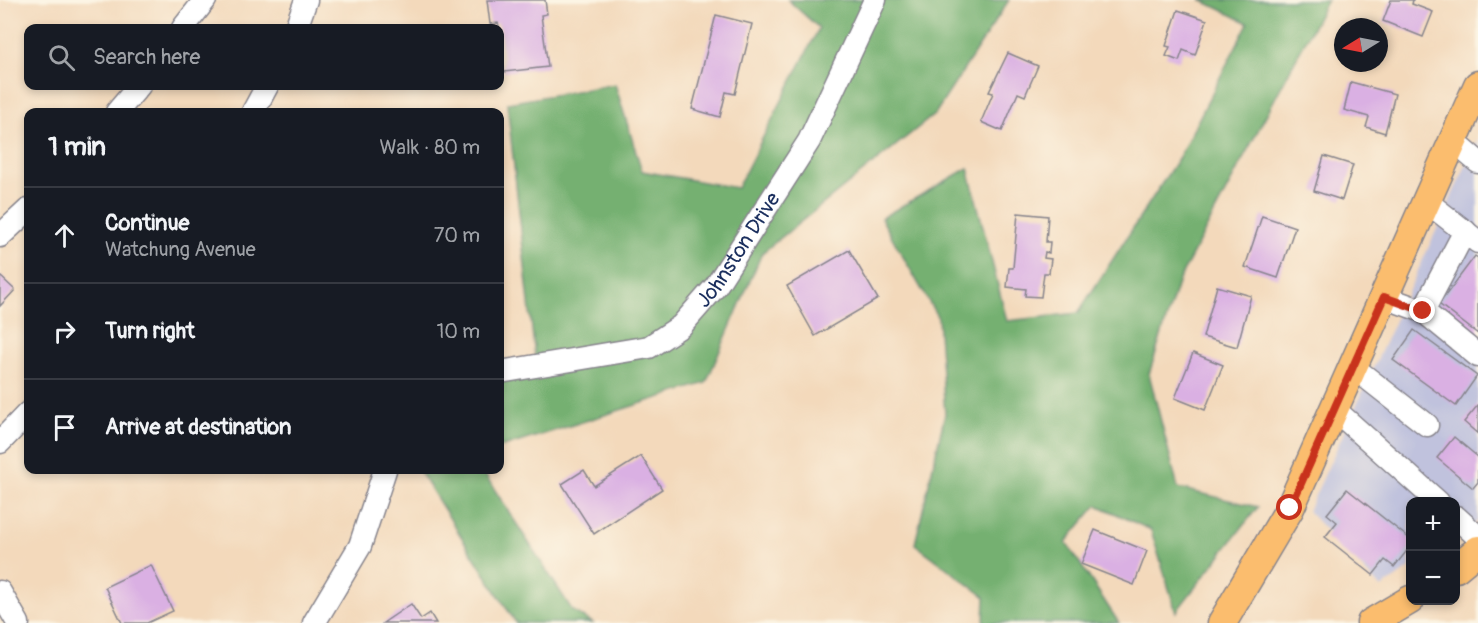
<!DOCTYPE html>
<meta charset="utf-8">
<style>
:root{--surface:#171b24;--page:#242831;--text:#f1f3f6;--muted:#9ea1a6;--line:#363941}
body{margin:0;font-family:Pangolin,sans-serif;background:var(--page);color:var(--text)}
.controls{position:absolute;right:18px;bottom:18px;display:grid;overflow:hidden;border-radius:12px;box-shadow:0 3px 9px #0003}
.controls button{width:54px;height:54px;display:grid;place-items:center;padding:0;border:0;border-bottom:2px solid var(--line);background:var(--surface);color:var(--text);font:30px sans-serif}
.compass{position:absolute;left:1334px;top:18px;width:54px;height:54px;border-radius:50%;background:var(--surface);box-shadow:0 3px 9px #0003;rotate:260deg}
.stop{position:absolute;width:18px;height:18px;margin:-14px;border:4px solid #c8321e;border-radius:50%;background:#fff}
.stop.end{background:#c8321e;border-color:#fff;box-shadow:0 2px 6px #0008}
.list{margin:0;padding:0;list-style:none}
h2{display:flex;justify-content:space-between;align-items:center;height:78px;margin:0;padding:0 24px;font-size:26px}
h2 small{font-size:20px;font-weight:400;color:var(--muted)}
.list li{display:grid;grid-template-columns:39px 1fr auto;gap:18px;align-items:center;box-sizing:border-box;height:96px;padding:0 24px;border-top:2px solid var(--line)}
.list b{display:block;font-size:22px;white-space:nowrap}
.list p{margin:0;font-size:20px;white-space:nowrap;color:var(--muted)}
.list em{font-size:20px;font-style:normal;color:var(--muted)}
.icon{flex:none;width:33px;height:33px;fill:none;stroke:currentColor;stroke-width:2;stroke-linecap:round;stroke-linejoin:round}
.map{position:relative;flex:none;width:1478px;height:623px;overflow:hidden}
.search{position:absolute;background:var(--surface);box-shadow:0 3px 9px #0003;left:24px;top:24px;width:480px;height:66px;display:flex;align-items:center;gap:15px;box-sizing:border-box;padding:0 21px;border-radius:12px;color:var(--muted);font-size:22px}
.panel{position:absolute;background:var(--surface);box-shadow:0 3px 9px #0003;left:24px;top:108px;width:480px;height:366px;border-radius:12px}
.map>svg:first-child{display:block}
.industrial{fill:#c0c2dd}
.forest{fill:#74b071;stroke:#487068;stroke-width:1.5}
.building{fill:#dab0e3}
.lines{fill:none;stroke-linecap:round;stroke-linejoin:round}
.minor-casing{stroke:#87848c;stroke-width:25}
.major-casing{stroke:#87848c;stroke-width:31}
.minor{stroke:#fff;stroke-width:22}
.major{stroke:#fbbd6e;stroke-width:28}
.route{stroke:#c8321e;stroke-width:8}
.labels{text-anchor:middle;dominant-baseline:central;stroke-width:6;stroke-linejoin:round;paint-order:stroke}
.street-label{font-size:21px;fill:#1b2f5e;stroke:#fcf5e5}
</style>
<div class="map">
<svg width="1478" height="623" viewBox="0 0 1478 623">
<rect width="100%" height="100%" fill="#fcf5e5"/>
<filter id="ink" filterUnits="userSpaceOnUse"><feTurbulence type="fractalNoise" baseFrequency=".0167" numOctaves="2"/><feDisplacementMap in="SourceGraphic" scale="12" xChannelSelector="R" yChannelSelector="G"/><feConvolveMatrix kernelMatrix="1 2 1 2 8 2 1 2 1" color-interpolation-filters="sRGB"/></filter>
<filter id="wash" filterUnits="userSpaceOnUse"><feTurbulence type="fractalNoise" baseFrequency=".008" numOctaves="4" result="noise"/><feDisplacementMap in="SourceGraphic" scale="24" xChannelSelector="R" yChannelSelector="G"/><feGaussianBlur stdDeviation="1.35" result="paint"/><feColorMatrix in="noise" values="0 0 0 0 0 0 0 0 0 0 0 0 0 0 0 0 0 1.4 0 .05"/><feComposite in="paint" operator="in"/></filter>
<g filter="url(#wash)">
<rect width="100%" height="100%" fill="#f3d9bb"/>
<polygon class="industrial" points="1478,139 1478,521 1456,538 1456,502 1410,502 1410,568 1381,588 1308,511"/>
<g class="forest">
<polygon points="788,0 1009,0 935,114 762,253 706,383 500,448 500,376 535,357 507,103 615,84 642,171 737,188 819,28"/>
<polygon points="1201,0 1327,0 1179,280 1149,374 1178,488 1258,507 1176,612 1151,530 1097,505 1066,542 1119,623 984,623 985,597 915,544 945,414 938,318 881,218 968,168 1007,321 1078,313 1179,157 1248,23"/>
<polygon points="419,470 482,470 572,610 593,623 516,623"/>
</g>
<g id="blocks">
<g class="building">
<polygon points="487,0 545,0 547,14 541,15 548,67 504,72 500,28 498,23 490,24"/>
<polygon points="1391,0 1413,0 1412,4 1433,12 1423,37 1383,21"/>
<polygon points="1178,10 1207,20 1195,55 1183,50 1179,61 1166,56 1170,47 1166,46"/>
<polygon points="716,15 752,24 735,94 726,92 720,117 692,109"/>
<polygon points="1008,53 1038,66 1025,96 1018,93 1002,131 981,122 993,93 989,92"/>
<polygon points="1351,82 1395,94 1385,133 1366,127 1369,117 1344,110"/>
<polygon points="1324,156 1353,165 1342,200 1314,191"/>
<polygon points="1018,213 1048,216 1046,242 1050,242 1049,253 1045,252 1044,258 1051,259 1049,273 1044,273 1041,297 1025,296 1026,289 1007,287 1009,268 1013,268"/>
<polygon points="1262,216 1295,227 1278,278 1245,267"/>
<polygon points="849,250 878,299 815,336 787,286"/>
<polygon points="1475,256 1478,258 1478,334 1439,304"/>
<polygon points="0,276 15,290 0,306"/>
<polygon points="1217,286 1251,296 1237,347 1203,337"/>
<polygon points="1414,330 1477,376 1456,406 1393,360"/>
<polygon points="1193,353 1223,365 1205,410 1175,398"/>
<polygon points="1478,405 1478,434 1464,422"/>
<polygon points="1454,437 1478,457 1478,482 1473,488 1437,458"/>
<polygon points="641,456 662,489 594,534 562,484 584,470 594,486"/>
<polygon points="1347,489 1410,539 1410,547 1394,567 1385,560 1373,575 1325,537 1337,522 1327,514"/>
<polygon points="1095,530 1147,551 1134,585 1081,564"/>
<polygon points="151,565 173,611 147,623 122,623 105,587"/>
<polygon points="411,604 421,619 430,613 436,623 383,623"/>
</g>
</g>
</g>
<g filter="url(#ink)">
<use href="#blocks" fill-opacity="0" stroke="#87848c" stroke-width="1.5"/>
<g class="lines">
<g class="minor-casing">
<g id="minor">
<polyline points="183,28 205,0"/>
<polyline points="296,28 306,0"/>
<polyline points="117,112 139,86"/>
<polyline points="253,112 267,86"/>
<polyline points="1453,141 1478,162"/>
<polyline points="1426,201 1478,242"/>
<polyline points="0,236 28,210"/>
<polyline points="1384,297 1423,311 1478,356"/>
<polyline points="1423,311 1465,231"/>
<polyline points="1353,367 1427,425"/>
<path id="s1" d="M500 372 649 347 681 326 716 286 809 141 875 0"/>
<polyline points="1334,409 1438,502"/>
<polyline points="0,442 28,413"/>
<polyline points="1456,517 1478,537"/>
<polyline points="0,592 18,623"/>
<polyline points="314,623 360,546 385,470"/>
</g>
</g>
<g class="major-casing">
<g id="major">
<polyline points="1456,568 1478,550"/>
<polyline points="1222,623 1290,508 1478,85"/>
<polyline points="1371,623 1410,600"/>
</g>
</g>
<use href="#minor" class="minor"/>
<use href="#major" class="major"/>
</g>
</g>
<g class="lines" filter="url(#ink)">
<polyline class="route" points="1290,508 1384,297 1423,311"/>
</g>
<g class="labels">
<g class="street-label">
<text stroke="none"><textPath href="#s1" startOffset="285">Johnston Drive</textPath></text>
</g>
</g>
</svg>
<div class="controls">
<button>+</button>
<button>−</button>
</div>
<svg class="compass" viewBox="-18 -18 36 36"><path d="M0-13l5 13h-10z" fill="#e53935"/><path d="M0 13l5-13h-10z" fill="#9ea1a6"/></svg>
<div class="stop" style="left:1290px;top:508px"></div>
<div class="stop end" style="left:1423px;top:311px"></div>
<div class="search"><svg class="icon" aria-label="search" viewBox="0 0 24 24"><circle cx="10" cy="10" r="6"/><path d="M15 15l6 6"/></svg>Search here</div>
<section class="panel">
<h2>1 min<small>Walk · 80 m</small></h2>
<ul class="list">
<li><svg class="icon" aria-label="ahead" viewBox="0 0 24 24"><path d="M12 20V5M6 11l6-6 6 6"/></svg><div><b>Continue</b><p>Watchung Avenue</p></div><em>70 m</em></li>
<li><svg class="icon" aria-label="right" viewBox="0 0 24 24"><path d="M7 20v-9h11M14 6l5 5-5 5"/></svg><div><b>Turn right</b></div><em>10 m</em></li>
<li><svg class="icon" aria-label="arrive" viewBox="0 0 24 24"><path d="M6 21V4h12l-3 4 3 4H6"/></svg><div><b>Arrive at destination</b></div></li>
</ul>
</section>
</div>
